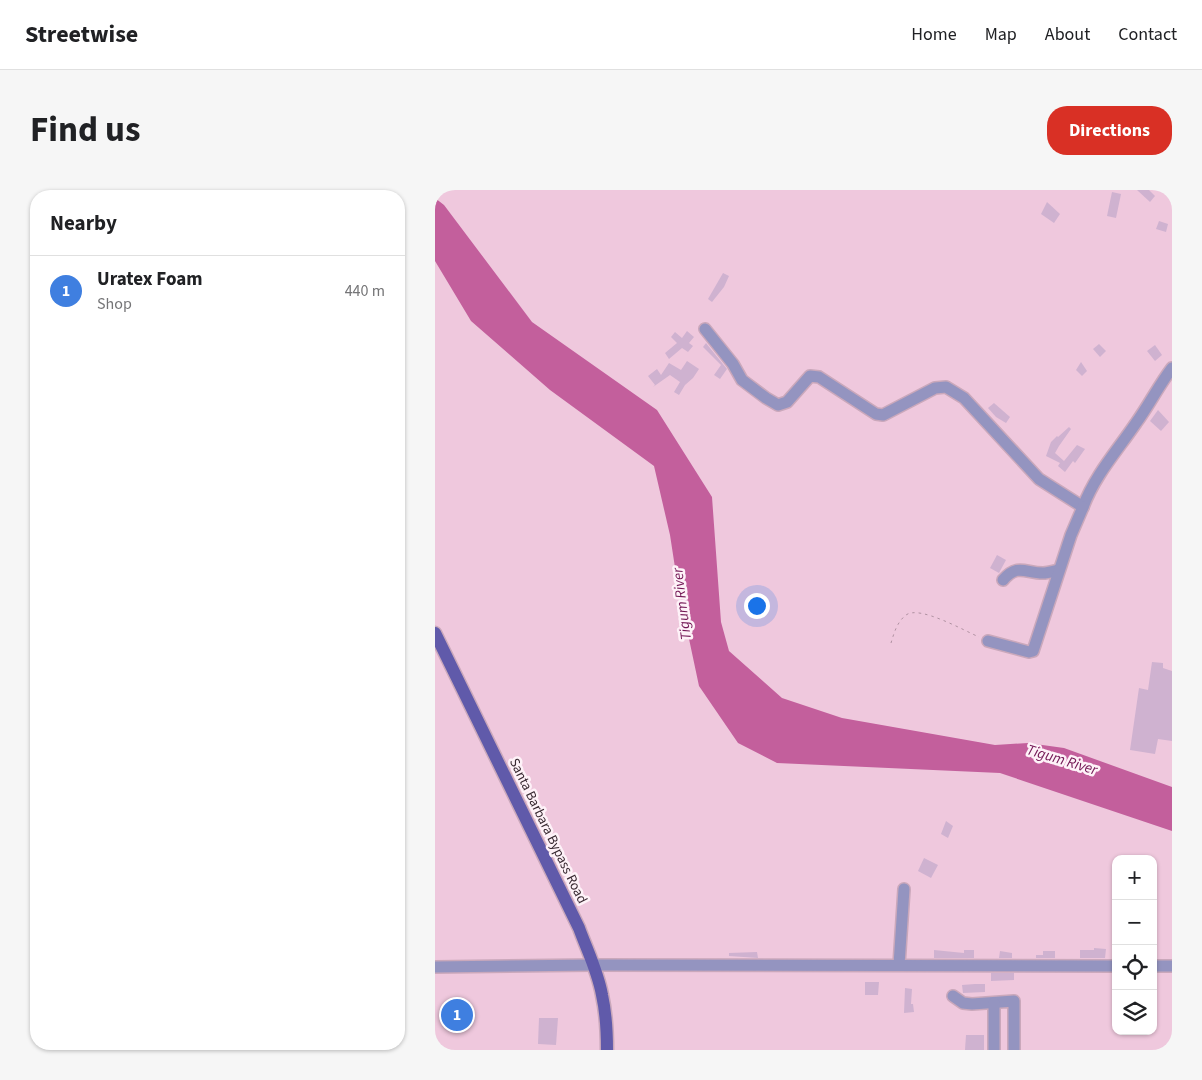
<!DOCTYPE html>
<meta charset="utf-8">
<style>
:root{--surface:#fff;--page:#f6f6f6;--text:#202124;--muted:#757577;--line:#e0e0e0;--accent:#d93025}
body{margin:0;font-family:"Source Sans 3",sans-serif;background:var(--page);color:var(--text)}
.controls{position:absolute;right:15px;bottom:15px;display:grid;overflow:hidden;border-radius:10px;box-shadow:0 1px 4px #0004}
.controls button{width:45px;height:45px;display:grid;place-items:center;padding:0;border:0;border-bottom:1px solid var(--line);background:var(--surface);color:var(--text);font:25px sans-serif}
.you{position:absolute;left:321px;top:415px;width:18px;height:18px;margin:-12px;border:4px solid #fff;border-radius:50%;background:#1a73e8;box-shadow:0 0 0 8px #1a73e833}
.badge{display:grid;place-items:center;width:32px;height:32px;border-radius:50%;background:var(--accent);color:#fff;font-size:16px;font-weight:700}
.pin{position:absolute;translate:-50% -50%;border:2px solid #fff;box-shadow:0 1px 5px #0006}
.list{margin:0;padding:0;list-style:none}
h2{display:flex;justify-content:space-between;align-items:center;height:65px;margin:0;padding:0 20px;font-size:21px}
h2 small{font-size:16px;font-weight:400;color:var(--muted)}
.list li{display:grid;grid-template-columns:32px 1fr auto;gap:15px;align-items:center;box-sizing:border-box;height:70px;padding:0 20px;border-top:1px solid var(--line)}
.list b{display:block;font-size:19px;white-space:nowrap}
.list p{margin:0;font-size:16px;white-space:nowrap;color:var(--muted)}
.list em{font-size:16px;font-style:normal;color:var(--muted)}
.icon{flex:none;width:28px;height:28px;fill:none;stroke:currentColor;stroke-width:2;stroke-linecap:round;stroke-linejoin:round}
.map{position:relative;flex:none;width:737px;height:860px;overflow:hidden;border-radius:20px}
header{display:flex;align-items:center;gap:30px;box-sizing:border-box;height:70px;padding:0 25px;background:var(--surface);border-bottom:1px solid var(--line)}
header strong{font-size:24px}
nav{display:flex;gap:28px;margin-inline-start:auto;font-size:18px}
.intro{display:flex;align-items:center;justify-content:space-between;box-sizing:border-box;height:120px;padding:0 30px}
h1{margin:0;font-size:35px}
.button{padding:12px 22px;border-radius:20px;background:var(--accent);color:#fff;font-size:18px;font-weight:700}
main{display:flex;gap:30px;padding:0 30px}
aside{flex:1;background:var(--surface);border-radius:20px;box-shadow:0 1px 4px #0004}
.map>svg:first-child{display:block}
.water{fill:#c35f9c}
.building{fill:#cfb2d0}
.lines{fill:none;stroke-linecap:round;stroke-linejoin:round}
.minor-casing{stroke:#caa8bb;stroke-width:14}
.major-casing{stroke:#caa8bb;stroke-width:15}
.path{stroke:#af91a1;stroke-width:1;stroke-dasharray:2.5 4;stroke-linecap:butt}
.minor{stroke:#9494c0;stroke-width:11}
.major{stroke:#605aaa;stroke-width:12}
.labels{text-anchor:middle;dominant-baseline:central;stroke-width:5;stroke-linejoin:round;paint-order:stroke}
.street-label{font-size:14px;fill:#382931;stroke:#fef2f8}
.water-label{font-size:15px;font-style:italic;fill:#731755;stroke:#fef2f8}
</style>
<header>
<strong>Streetwise</strong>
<nav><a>Home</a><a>Map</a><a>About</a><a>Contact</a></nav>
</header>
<div class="intro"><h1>Find us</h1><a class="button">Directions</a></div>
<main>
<aside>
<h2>Nearby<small></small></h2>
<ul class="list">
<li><span class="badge" style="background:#3f7fe0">1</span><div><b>Uratex Foam</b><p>Shop</p></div><em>440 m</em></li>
</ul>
</aside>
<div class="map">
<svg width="737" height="860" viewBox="0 0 737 860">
<rect width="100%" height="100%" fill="#efc8dd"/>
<polygon class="water" points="0,8 9,15 97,132 222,220 277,307 286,432 294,461 347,508 407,528 560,555 593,553 629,558 737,597 737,641 565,583 342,573 303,553 264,496 243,397 235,345 219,276 115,200 36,131 0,71"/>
<g class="building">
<polygon points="702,0 714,0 720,6 715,12"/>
<polygon points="677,2 686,4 681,28 672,26"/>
<polygon points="612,12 625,24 619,33 606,24"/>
<polygon points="724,31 733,34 731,42 721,39"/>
<polygon points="288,83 294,86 289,97 277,112 273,109"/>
<polygon points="252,141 259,147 254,153 258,156 253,162 247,158 234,169 230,163 242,153 236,147 240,142 247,148"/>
<polygon points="271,153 292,179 285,189 279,185 286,175 268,157"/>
<polygon points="664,154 671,161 665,167 658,159"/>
<polygon points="720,155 727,165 720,171 712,161"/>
<polygon points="252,171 264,179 258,188 250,195 244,205 239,202 245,192 235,185 218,197 220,195 213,186 222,179 226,185 234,173 246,180"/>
<polygon points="646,172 652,181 647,186 641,180"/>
<polygon points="559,213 575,227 571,233 561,227 553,218"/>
<polygon points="723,220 734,232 726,241 715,231"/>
<polygon points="634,237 636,239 624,256 620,263 629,271 642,255 650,259 640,273 638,271 630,282 623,276 625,273 611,266 616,252 622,246 623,247"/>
<polygon points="562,365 571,370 564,383 555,378"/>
<polygon points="717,472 728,473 728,478 737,481 737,551 723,549 720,564 695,560 704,498 713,500"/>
<polygon points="511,631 518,636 513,648 506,644"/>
<polygon points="489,668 503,675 496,688 483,681"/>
<polygon points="659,758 671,759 670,768 645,768 645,760 659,760"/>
<polygon points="499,760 529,763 529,760 539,760 539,768 499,768"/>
<polygon points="565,761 577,763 577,768 564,768"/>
<polygon points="608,761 620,761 620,768 601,768 601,765 608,765"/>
<polygon points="322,762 323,768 294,766 294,763"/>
<polygon points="556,783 579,783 579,790 556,791"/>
<polygon points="430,792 444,792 443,805 430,805"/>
<polygon points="540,794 550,794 550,802 528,803 527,795"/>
<polygon points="470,798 477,799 476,814 478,814 479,822 469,823"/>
<polygon points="104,828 123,828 121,855 103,854"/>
<polygon points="531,845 549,845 549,860 530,860"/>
</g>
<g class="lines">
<g class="minor-casing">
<g id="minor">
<path d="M270 139 298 174 307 190 331 208 343 215 352 212 375 186 384 187 441 224 448 225 500 198 511 197 529 208 604 289 648 317C660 285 682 261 701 233 714 215 724 195 737 178"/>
<path d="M568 390C583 373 590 383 608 383 613 383 619 381 624 380"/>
<polyline points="553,451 594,462 598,461 636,345 648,317"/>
<polyline points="464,775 469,699"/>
<polyline points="718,776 737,776"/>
<polyline points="0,777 158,775 681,776"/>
<polyline points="518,806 528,813 537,814 579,811 579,860"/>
<polyline points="559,860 559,813"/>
</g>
</g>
<g class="major-casing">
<path id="major" d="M0 443 144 738C152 760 163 782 167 805 171 823 172 842 172 860"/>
</g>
<path class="path" d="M456 453C459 443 462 432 471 425 484 415 528 440 544 447"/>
<use href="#minor" class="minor"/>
<use href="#major" class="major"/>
</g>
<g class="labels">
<g class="street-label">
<text transform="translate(113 641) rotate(64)">Santa Barbara Bypass Road</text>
</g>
<g class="water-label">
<text transform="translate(247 414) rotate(-97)">Tigum River</text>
<text transform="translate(627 570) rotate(17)">Tigum River</text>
</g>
</g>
</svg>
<div class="controls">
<button>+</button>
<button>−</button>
<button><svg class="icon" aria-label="locate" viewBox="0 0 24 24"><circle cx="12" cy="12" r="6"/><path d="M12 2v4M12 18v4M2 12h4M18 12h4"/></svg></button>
<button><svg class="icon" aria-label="layers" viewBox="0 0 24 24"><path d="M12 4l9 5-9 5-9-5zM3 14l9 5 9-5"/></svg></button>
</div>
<div class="you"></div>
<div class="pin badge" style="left:22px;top:825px;background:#3f7fe0">1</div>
</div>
</main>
